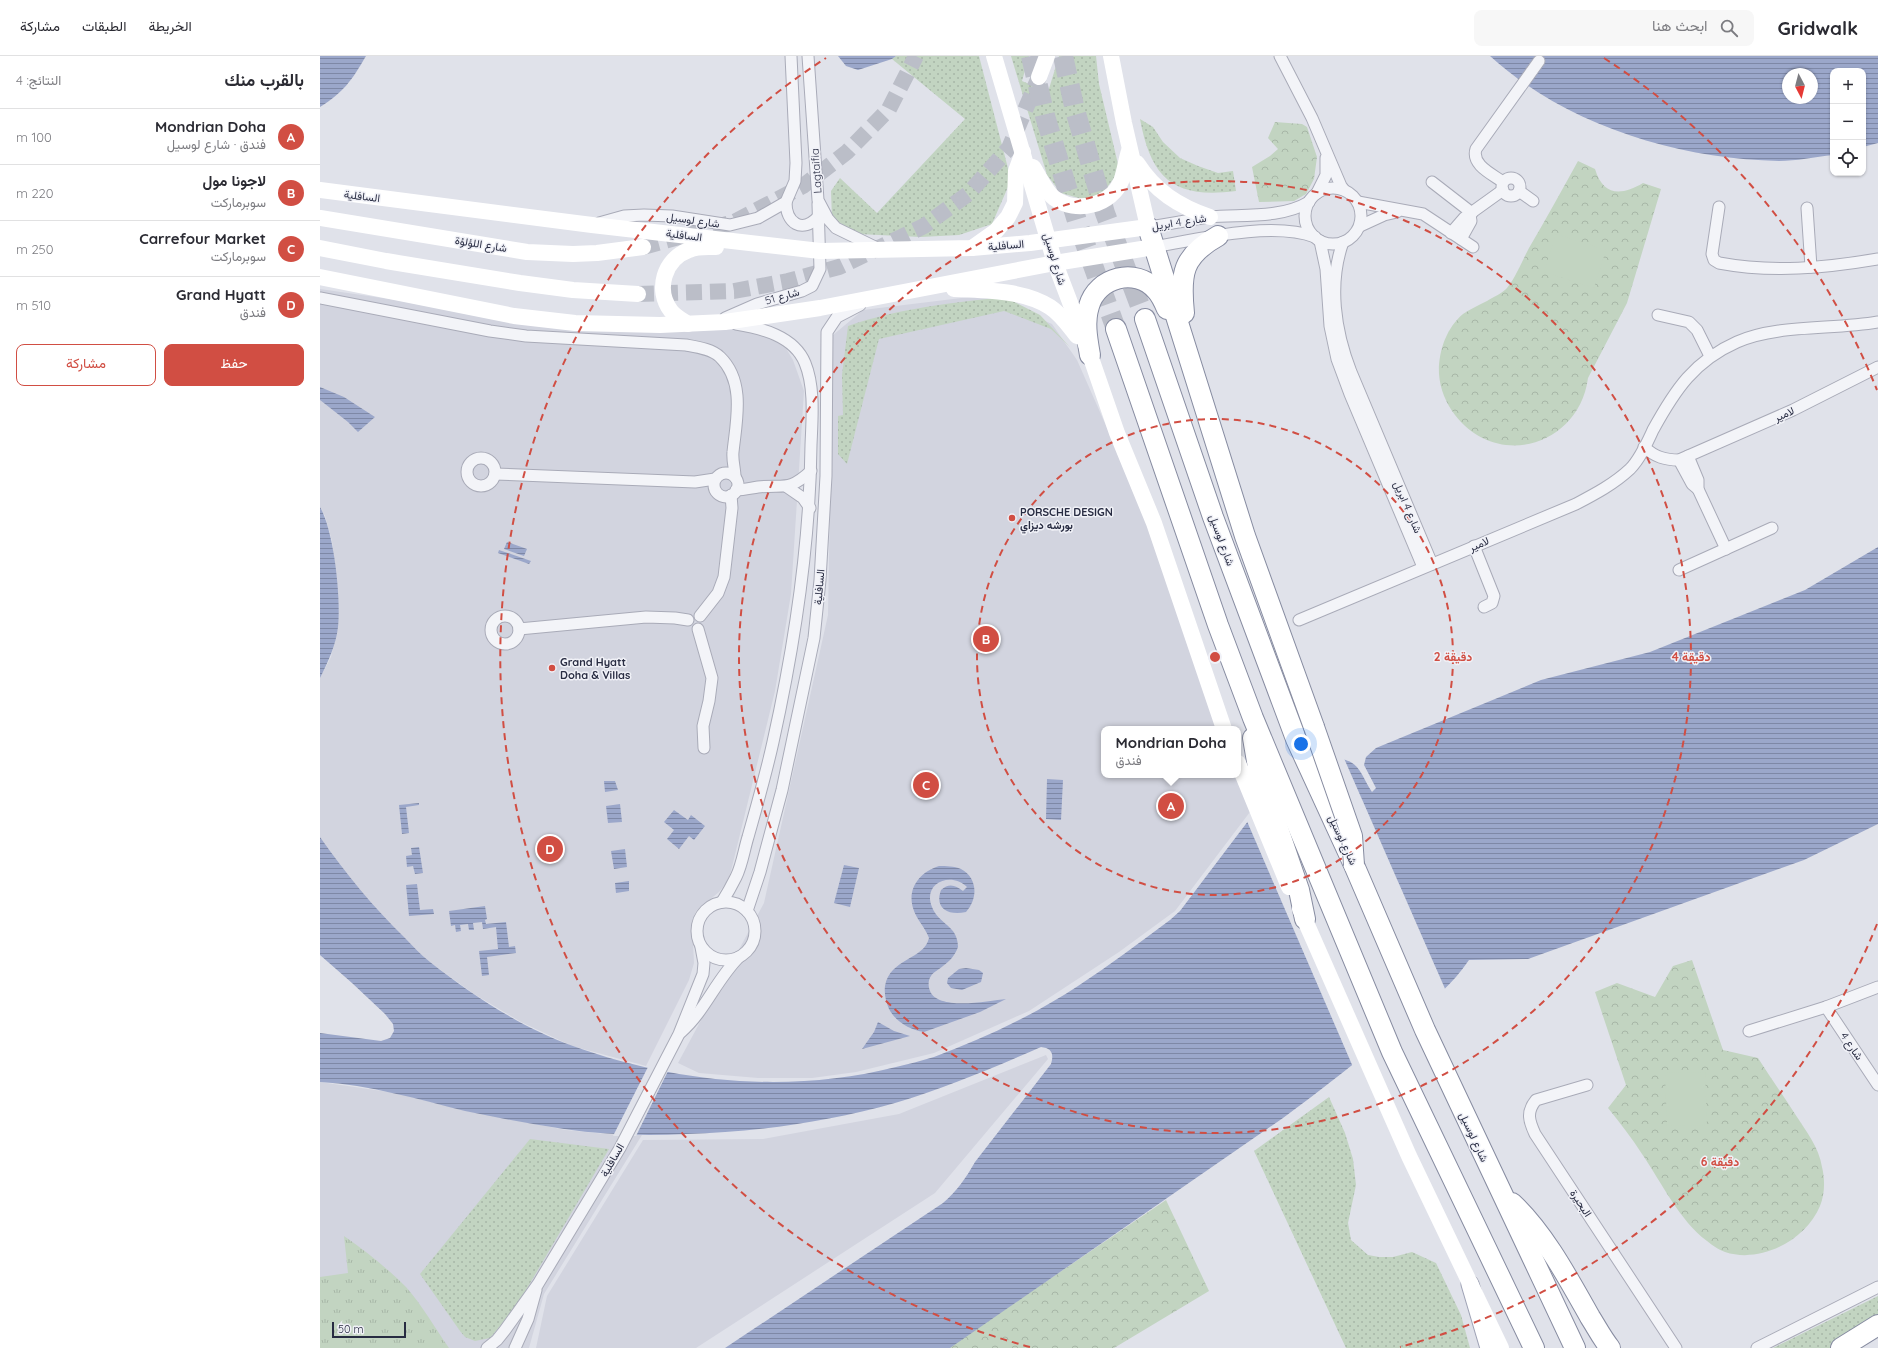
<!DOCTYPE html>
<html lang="ar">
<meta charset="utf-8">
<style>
:root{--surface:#fff;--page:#f7f7f7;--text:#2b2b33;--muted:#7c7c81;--line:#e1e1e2;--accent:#d14e43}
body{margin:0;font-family:Quicksand,Vazirmatn,sans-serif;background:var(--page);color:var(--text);direction:rtl}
.controls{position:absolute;right:12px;top:12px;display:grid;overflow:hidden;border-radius:8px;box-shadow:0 1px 3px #0004}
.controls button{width:36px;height:36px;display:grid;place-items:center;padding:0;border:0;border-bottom:1px solid var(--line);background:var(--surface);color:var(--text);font:20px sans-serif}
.compass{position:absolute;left:1462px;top:12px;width:36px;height:36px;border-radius:50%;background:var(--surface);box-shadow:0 1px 3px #0004;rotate:173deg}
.scale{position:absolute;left:12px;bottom:10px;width:74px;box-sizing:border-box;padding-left:4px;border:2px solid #282c42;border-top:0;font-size:11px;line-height:14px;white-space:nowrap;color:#282c42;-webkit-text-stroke:3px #f0f1f7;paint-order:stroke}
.you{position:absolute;left:981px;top:688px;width:14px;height:14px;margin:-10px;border:3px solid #fff;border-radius:50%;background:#1a73e8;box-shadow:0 0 0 6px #1a73e833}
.badge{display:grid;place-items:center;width:26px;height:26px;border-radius:50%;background:var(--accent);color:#fff;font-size:13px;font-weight:700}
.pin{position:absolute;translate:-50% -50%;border:2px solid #fff;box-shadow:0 1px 4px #0006}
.popup{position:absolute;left:781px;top:670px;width:140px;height:52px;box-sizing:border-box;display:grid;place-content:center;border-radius:8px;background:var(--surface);filter:drop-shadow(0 1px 3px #0005);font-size:13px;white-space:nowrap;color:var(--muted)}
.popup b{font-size:15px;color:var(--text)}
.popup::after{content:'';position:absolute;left:50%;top:100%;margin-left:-8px;border:8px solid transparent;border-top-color:var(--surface)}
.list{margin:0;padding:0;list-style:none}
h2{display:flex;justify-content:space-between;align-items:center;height:52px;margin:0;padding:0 16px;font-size:17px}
h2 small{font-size:13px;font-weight:400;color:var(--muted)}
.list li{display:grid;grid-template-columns:26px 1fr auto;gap:12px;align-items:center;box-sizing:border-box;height:56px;padding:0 16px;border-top:1px solid var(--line)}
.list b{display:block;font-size:15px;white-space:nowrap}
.list p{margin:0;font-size:13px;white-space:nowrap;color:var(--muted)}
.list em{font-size:13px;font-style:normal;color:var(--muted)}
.actions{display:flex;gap:8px;padding:12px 16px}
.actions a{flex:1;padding:9px 0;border:1px solid var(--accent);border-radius:8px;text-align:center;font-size:14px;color:var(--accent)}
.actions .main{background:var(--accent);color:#fff}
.icon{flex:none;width:22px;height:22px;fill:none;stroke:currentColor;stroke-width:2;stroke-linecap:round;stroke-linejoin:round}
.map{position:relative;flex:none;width:1558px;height:1292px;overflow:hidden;direction:ltr}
header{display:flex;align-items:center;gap:24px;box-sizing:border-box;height:56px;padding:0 20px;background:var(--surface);border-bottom:1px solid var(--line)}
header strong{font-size:19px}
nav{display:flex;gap:22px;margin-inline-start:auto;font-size:14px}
.search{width:280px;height:36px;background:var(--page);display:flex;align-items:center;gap:10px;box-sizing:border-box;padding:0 14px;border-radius:8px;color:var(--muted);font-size:15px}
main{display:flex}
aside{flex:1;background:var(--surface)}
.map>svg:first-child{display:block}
.built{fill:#d2d4df}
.grass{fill:url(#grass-tufts)}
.forest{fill:url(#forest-crowns)}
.garden{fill:url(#garden-dots)}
.pitch{fill:#c2d4c1}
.water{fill:url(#water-rules);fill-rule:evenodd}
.pier{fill:#e0e2ea}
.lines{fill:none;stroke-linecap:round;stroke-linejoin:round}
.secondary-tunnel{stroke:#bbbec8;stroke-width:16;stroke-dasharray:16 8;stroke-linecap:butt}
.highway-tunnel{stroke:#bbbec8;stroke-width:20;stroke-dasharray:20 10;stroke-linecap:butt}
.street-casing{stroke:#a9abb8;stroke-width:13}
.primary-casing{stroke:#9fa3b6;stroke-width:19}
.highway-casing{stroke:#878ca1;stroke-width:22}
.street{stroke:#f3f4f8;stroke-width:11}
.secondary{stroke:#fff;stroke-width:16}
.primary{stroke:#fff;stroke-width:17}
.highway{stroke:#fff;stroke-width:20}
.highway-bridge-casing{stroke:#878ca1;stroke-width:22;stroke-linecap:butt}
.highway-bridge{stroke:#fff;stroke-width:20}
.ring{fill:none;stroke:#d14e43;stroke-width:2;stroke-dasharray:7 5}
.poi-dot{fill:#d14e43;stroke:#f0f1f7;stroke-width:1.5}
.labels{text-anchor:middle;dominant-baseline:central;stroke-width:3;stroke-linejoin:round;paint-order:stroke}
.street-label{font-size:11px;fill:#282c42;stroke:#f0f1f7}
.poi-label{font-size:11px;font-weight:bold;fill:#282c42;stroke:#f0f1f7;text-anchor:start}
.centre{fill:#d14e43;stroke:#f0f1f7;stroke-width:2}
.ring-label{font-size:12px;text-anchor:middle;font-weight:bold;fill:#d14e43;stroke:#f0f1f7;stroke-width:3;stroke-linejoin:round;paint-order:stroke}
</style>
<header>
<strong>Gridwalk</strong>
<div class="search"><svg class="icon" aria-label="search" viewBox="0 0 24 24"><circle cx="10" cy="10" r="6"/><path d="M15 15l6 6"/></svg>ابحث هنا</div>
<nav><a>الخريطة</a><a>الطبقات</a><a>مشاركة</a></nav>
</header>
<main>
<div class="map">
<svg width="1558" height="1292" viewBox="0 0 1558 1292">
<defs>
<pattern id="grass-tufts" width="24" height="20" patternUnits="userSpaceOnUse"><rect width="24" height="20" fill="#c2d4c1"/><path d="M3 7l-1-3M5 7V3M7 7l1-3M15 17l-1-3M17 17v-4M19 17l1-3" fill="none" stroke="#a7b6a7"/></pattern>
<pattern id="forest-crowns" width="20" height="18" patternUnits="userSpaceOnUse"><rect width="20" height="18" fill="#c2d4c1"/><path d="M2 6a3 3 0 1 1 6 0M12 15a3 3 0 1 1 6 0" fill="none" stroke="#a7b6a7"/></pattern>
<pattern id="garden-dots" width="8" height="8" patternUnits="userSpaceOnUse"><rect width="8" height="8" fill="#c2d4c1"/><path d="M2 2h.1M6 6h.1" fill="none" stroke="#a7b6a7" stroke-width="1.8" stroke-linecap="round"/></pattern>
<pattern id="water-rules" width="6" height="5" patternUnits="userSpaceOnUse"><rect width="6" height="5" fill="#9ba7ca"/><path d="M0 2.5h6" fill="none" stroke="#7e88a6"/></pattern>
</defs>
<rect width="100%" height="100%" fill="#e0e2ea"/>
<g class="built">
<polygon points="0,233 132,252 408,273 427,276 452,282 464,289 473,304 484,335 471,538 455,635 411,815 407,826 399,836 376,855 372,866 374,907 369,924 326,1010 252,990 201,966 154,938 108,905 62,860 25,818 0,781 0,622 11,601 18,570 17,535 12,485 5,460 0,451"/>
<polygon points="666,239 732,268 757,304 821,449 904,673 784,673 784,719 918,719 933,752 855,855 799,896 709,955 614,997 536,1016 492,1022 438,1022 379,1017 358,1007 444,847 508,559 513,279 543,254"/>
<polygon points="726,999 728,1003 615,1137 376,1292 216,1292 227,1240 323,1084 443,1083 579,1058"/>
<polygon points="0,1026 76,1037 147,1055 246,1074 286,1078 322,1079 224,1238 209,1292 0,1292"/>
</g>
<path class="grass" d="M24 1180C46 1195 67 1212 86 1231 102 1249 115 1272 129 1292H0V1221L28 1217Z"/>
<g class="forest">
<polygon points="955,66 982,68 987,71 997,101 994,123 986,138 974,145 939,146 932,111 950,100 958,93 948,82"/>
<path d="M1258 105 1275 113C1283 140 1301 140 1323 127L1341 133 1307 247 1268 322C1259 390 1177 414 1135 359 1126 347 1120 333 1119 318 1118 297 1126 272 1143 258 1150 253 1159 249 1167 245 1173 241 1183 237 1187 232 1196 221 1202 205 1209 192 1226 163 1242 134 1258 105Z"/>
<path d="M1372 904 1403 994 1438 1002C1450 1021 1463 1039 1475 1058 1486 1075 1499 1091 1502 1111 1505 1123 1505 1138 1500 1150 1486 1184 1441 1208 1405 1196 1399 1194 1392 1189 1387 1185 1359 1164 1342 1127 1322 1098 1312 1082 1300 1067 1288 1052L1306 1029 1275 936 1297 927 1335 941 1353 910Z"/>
<polygon points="846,1144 889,1235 794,1292 628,1292"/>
</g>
<g class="garden">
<polygon points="576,0 659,0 691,124 672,168 639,179 601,181 538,178 512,162 511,135 520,122 557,157 645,63 572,3"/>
<polygon points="691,0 709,0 702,25 728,36 739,0 776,0 779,28 798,108 794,122 785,134 773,141 762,143 741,137 727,119"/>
<path d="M820 63 833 71 843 86 860 102 878 110 898 117 913 115 916 135C854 143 831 123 820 63Z"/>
<path d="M685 241 720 259 750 291 731 273 684 255 559 283 527 408 518 398V360L523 359 522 319 528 270C580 252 631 247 685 241Z"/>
<polygon points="1009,1041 1025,1077 1033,1103 1036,1129 1028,1167 1031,1184 1048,1199 1059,1201 1073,1201 1092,1196 1116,1207 1141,1259 1150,1292 1026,1292 934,1095"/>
<polygon points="210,1083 289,1093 196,1251 170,1282 155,1285 145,1281 140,1275 100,1218"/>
<polygon points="1558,1240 1558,1263 1511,1292 1453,1292"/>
</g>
<g class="pitch">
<polygon points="1236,178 1286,194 1274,232 1224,216"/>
<polygon points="1385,1016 1387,1069 1347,1070 1345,1017"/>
</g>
<g class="water">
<path d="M0 0H46C32 24 24 36 0 51Z"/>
<polygon points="518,0 576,0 572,3 538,14 526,10"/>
<path d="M1170 0H1558V87L1543 91V15H1513V99C1495 101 1476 105 1459 105 1357 103 1246 69 1170 0ZM1468 18H1492V42H1468Z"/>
<polygon points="0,331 24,341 55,361 38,376 28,366 0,344"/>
<path d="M0 451C14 475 21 542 18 571 16 589 8 606 0 622Z"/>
<polygon points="187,486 207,493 204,500 184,493"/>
<path d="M1558 491V768L1484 804 1208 903 1149 904C1129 934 1103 951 1076 974 1039 1004 1001 1034 963 1062L630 1292H405L623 1147C637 1135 646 1122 655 1106L731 1008C734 998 732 992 721 991 673 1012 625 1032 575 1047 507 1066 437 1076 366 1078 326 1080 284 1079 244 1073 211 1068 178 1062 145 1055 97 1043 50 1029 0 1026V977L61 985 70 982 74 975 73 968 65 958 32 927 0 899V781C26 818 53 851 85 882 93 890 101 899 110 906 152 939 202 972 253 990 356 1027 469 1038 576 1011 588 1008 601 1005 614 1001 663 983 714 959 758 930 790 909 820 886 850 864L860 855 944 744 1012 702C1040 703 1039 716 1052 736L1056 732 1044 709 1046 701 1056 692 1221 624 1330 596 1485 534Z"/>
<polygon points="179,494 211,505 209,508 178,497"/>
<polygon points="727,723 743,724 741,764 726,763"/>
<polygon points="284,725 295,725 298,734 285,736"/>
<polygon points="99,747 99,749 86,751 89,777 82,778 79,749"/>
<polygon points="300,748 302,766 288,767 286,750"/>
<polygon points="354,754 368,764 371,759 385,770 374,784 369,780 359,793 347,783 354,774 344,766"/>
<polygon points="99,791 103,817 95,818 93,810 87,811 86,800 92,799 91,792"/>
<polygon points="305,793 307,811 294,813 291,795"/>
<polygon points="524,809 539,812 530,851 514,847"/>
<path d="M619 810C626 810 634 810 641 813 658 822 658 843 646 856 629 860 614 853 621 834 629 827 635 829 643 835L647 831C631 815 602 827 612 851 619 869 638 869 638 891 635 899 630 905 623 910 619 914 614 915 611 920 608 924 608 930 610 935 618 955 668 945 686 943L660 956 604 976C590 974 576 966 569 953 566 946 564 938 565 930 570 902 604 904 609 882 605 871 596 863 593 852 587 832 600 816 619 810Z"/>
<polygon points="309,825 309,835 296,837 295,827"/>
<polygon points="97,828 100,854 113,853 114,858 89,860 86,829"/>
<polygon points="165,850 167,863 165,864 166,868 186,866 189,891 195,890 196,897 167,901 169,919 162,920 159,895 178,893 176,871 163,873 162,866 153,867 154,874 149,874 148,868 140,869 141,875 136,876 135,869 131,870 129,855"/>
<polygon points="646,912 659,914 663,917 661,926 642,934 631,932 627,927 628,922 639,913"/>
<polygon points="558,966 574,975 590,980 542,993 554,976"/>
</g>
<g class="pier">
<polygon points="1012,700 1023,700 1126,935 1033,1011 926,763 943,742 998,704"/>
<polygon points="329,1009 349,1013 316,1080 293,1080"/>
</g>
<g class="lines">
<g class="secondary-tunnel">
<polyline points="323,191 414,166 483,130 527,96 569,53 596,0"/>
<polyline points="318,238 414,235 468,225 519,211 604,170 648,138 689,92 719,21"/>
</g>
<g class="highway-tunnel">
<polyline points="711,0 725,60 757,165 796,273"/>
<polyline points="743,0 755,54 785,157 825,263"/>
</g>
<g class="street-casing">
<g id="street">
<polyline points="488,0 498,144 508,163 516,172 557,192"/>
<polyline points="960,0 992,62 1021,130 1024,134"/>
<circle cx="1191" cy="131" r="9"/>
<polyline points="1112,126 1152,157"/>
<path d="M1183 126C1172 118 1151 109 1156 93L1219 5"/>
<circle cx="1013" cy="160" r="28"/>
<polyline points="1199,135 1213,145"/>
<polyline points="997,137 1006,119 1006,102"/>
<path d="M466 146C466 167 482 178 498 161"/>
<polyline points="1038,146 1103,158 1153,191"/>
<path d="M1399 151 1392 198 1394 204 1399 207C1452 217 1505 212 1558 203"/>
<polyline points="1487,152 1491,211"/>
<polyline points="279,167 304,160 324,159 352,160 410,169 438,162 466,146 475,125 476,107 471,0"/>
<polyline points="1040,170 1064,159 1077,156"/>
<path d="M828 171C849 168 869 164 889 161 922 158 960 163 989 146"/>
<polyline points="1131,177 1144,162 1183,134"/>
<polyline points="1141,183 1151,165 1150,159"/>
<polyline points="1000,185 1006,213 1010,270 1017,303 1030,338 1103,511"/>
<path d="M1023 186C1008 228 1015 275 1031 316L1112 508"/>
<path d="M834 191C879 183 952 165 995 181"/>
<path d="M0 242 170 275 206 280 366 289C377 291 392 293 400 301 426 326 416 366 413 396 412 404 415 413 415 421"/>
<polyline points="1338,259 1369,266 1377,274 1390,300"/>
<polyline points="405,262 437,248 482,235 492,230 500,213 498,148"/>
<path d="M1324 391C1335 401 1345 404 1359 404L1473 354 1558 311"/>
<polyline points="1368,400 1378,424 1378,433 1406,493"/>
<circle cx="161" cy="416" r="14"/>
<polyline points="1359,404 1372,428 1378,433"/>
<circle cx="406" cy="429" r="12"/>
<polyline points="175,418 375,426 395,423"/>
<polyline points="467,431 483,442 490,452"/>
<path d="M416 434C424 434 431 432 438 431 465 428 468 436 491 415"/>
<polyline points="1154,490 1174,540 1172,547 1164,551"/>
<polyline points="1359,514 1452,472"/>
<circle cx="185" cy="574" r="14"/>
<polyline points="380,560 398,537 404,521 412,452 411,439"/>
<path d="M979 564 1256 448C1275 438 1294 428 1310 413 1320 403 1327 387 1333 374 1355 334 1374 305 1417 286 1457 268 1514 274 1558 266"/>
<polyline points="199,573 326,561 355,562 368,564"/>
<polyline points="378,573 392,622 389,645 383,670 384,692"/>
<path d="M402 846C407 838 412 829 416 821 422 809 424 794 428 781 437 749 446 718 453 686 475 587 490 490 491 389 492 363 495 331 485 307 474 280 441 272 416 268"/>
<circle cx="406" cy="875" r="29"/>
<polyline points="427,855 440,816 462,734 494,582 500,524 506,420 507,276 517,261 540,249"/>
<polyline points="1506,951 1558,1029"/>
<polyline points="1429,975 1506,951 1558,931"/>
<path d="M361 976C385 955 396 924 419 901"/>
<path d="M1267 1029 1216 1044C1206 1056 1209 1065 1215 1078L1356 1292"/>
<polyline points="167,1292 177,1284 185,1274 218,1228 300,1092 359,978 383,918 384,907 381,891"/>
<polyline points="195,1292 208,1263 216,1234"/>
<polyline points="1437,1292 1558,1231"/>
</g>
</g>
<g class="primary-casing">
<polyline id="primary" points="1150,1228 1169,1292"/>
</g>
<g class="highway-casing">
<g id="highway">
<polyline points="828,171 925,480 994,671"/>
<path d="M864 257C860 218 862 200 898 180"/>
<polyline points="825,263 893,461 976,683 1034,809 1105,974 1255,1292"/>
<polyline points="796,273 898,569 933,662 1072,996 1214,1292"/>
<path d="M770 299C767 282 764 266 769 250 777 221 816 211 836 234 841 239 844 246 847 253"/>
<polyline points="933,682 939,717 979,834 985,863"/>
<path d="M1192 1147C1224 1177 1248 1222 1270 1261 1277 1272 1282 1282 1290 1292"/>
<polyline points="1521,1292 1558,1269"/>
</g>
</g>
<use href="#street" class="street"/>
<g class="secondary">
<polyline points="674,0 735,207 770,299 797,377 834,467 904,673"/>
<polyline points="719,21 727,0"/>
<path d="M817 107C835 135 858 150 890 161"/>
<path d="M713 111C719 120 725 135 734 142 756 158 792 150 802 123 805 114 806 104 809 95"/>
<polyline points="0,134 272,169 500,195 652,192 710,187 828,171 804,67 791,0"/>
<polyline points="0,162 207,196 253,198 277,197 323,191"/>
<polyline points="0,192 66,205 200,227 253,234 318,238"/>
<polyline points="652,192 676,175 688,161 695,147 696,115 703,96"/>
<polyline points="0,221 194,260 255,267 340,269 405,266 500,252 735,207 834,191"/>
<path d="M634 233C664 234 704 234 730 251 741 258 749 270 757 280"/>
<path d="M368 268C362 264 356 261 351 255 335 234 344 203 369 194 377 190 387 191 396 191"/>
<polyline points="918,707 969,831"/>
<polyline points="980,853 1089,1100 1181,1292"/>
</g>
<use href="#primary" class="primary"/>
<use href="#highway" class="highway"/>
<g class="highway-bridge-casing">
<polyline id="highway-bridge" points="994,671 1032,780 1034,809"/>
</g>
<use href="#highway-bridge" class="highway-bridge"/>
</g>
<g class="ring">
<circle cx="895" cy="601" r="238"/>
<circle cx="895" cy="601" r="476"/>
<path d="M1557 868A714 714 0 0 1 1080 1291M710 1291A714 714 0 0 1 506 2M1284 2A714 714 0 0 1 1557 334"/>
</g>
<g class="poi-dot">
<circle cx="692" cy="462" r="4"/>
<circle cx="232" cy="612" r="4"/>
</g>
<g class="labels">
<g class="street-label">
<text transform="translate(496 115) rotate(-94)">Lagtaifia</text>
<text transform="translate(42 140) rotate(7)">السافلية</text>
<text transform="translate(373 164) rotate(8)">شارع لوسيل</text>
<text transform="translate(859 166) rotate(-9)">شارع 4 ابريل</text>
<text transform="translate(364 179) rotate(7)">السافلية</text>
<text transform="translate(161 188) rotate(9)">شارع اللؤلؤة</text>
<text transform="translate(686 189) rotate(-5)">السافلية</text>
<text transform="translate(735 203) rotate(73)">شارع لوسيل</text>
<text transform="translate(462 240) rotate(-16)">شارع 51</text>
<text transform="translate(1464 358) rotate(-24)">لامير</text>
<text transform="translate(1088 451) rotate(67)">شارع 4 ابريل</text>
<text transform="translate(902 484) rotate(70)">شارع لوسيل</text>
<text transform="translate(1159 488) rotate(-23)">لامير</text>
<text transform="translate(499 531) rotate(-85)">السافلية</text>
<text transform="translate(1023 784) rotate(65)">شارع لوسيل</text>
<text transform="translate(1532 990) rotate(56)">شارع 4</text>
<text transform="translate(1154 1081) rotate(65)">شارع لوسيل</text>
<text transform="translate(292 1104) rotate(-60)">السافلية</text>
<text transform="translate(1261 1147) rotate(57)">البحيرة</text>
</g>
<g class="poi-label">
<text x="700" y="456">PORSCHE DESIGN<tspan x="700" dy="13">بورشه ديزاي</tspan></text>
<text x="240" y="606">Grand Hyatt<tspan x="240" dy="13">Doha &amp; Villas</tspan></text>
</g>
</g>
<circle cx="895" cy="601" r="6" class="centre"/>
<g class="ring-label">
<text x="1133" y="605">2 دقيقة</text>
<text x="1371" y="605">4 دقيقة</text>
<text x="1400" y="1110">6 دقيقة</text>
</g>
</svg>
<div class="controls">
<button>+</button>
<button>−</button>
<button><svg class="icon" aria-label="locate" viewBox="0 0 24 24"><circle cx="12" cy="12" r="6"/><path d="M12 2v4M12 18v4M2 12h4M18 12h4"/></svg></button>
</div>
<svg class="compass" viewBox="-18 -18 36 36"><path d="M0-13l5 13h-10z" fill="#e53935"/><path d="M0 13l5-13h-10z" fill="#7c7c81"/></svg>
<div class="scale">50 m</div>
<div class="you"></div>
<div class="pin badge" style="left:851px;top:750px">A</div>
<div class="popup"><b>Mondrian Doha</b>فندق</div>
<div class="pin badge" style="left:666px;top:583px">B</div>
<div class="pin badge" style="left:606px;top:729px">C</div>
<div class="pin badge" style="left:230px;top:793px">D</div>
</div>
<aside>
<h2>بالقرب منك<small>النتائج: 4</small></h2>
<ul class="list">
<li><span class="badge">A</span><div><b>Mondrian Doha</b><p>فندق · شارع لوسيل</p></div><em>100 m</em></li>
<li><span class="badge">B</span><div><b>لاجونا مول</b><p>سوبرماركت</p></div><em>220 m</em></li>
<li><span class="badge">C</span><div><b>Carrefour Market</b><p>سوبرماركت</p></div><em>250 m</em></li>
<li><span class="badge">D</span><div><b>Grand Hyatt</b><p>فندق</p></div><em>510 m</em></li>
</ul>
<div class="actions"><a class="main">حفظ</a><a>مشاركة</a></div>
</aside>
</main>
